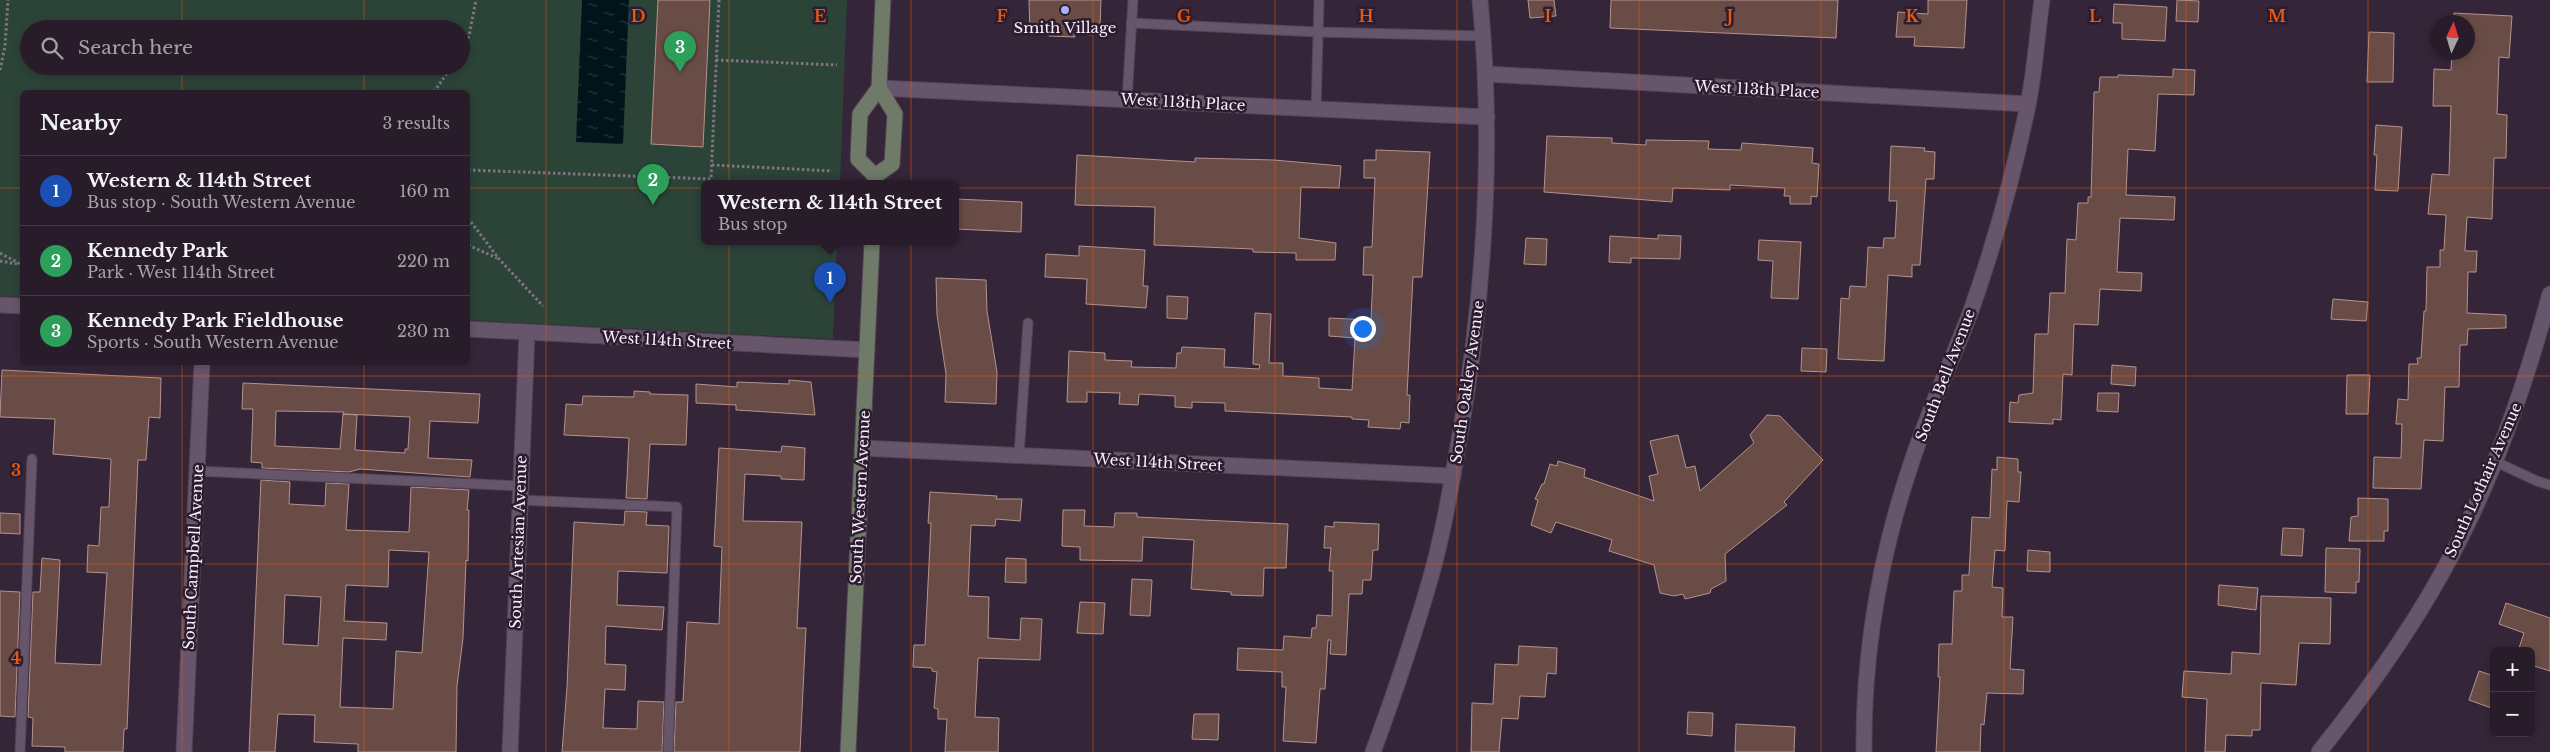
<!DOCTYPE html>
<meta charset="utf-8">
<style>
:root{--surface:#281c2b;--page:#302533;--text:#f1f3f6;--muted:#a5a1a9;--line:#443a47;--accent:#acaffb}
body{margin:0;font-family:"Libre Baskerville",serif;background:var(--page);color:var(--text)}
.controls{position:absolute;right:15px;bottom:15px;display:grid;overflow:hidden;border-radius:8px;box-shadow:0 2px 8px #0003}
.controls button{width:45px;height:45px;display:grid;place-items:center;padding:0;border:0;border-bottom:1px solid var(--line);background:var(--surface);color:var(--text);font:25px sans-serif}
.compass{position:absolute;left:2430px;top:15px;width:45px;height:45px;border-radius:50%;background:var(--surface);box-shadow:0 2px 8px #0003;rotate:4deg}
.you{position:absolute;left:1362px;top:328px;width:18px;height:18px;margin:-12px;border:4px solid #fff;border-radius:50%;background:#1a73e8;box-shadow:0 0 0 8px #1a73e833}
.badge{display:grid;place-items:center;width:32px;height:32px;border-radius:50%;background:var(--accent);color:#fff;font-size:16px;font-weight:700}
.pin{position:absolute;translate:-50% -41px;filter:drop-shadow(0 1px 2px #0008)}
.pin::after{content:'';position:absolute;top:26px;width:18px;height:15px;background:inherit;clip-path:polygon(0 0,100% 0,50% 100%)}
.popup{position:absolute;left:701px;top:180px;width:258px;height:65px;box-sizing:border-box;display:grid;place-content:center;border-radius:8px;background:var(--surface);filter:drop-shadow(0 1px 4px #0005);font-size:16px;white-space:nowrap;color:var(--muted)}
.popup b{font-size:19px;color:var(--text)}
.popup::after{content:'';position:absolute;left:50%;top:100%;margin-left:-10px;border:10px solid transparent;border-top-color:var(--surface)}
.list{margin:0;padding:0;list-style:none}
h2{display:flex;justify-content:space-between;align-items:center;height:65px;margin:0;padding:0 20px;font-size:21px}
h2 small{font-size:16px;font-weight:400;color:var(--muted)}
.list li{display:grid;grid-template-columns:32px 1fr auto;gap:15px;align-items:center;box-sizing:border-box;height:70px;padding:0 20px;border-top:1px solid var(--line)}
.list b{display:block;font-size:19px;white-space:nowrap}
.list p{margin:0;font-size:16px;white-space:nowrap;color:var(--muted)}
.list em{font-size:16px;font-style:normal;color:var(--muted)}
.icon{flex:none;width:28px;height:28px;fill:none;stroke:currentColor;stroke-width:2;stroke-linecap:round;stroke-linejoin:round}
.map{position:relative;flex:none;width:2550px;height:752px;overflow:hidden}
.search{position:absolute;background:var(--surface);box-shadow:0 2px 8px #0003;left:20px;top:20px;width:450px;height:55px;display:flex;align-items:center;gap:12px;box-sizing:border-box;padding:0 18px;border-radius:28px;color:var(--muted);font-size:19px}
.panel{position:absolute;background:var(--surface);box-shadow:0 2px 8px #0003;left:20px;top:90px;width:450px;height:275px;border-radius:8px}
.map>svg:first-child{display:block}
.green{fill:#2c4338;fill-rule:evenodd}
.water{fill:url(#water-ripples)}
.building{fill:#694c46;stroke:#b4938c;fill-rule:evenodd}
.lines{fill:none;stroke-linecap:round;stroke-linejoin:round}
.lane-casing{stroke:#524455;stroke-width:11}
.street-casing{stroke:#524455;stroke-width:17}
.secondary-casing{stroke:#524455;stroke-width:17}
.path{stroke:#817384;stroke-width:3;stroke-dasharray:2.5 2.5;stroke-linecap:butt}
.lane{stroke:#67556b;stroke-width:9}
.street{stroke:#67556b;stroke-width:15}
.secondary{stroke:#6f7b68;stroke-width:15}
.grid{fill:none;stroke:#e8590c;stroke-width:1;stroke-opacity:0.55}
.poi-dot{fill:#acaffb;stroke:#2b1c2f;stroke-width:2}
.labels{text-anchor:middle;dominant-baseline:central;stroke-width:5;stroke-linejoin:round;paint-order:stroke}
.poi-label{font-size:15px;fill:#f9eefb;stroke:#2b1c2f}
.street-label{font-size:15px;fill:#f9eefb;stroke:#2b1c2f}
.grid-label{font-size:16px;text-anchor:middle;font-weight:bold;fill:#e8590c;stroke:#2b1c2f;stroke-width:5;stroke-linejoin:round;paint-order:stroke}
</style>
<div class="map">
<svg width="2550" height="752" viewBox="0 0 2550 752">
<defs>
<pattern id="water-ripples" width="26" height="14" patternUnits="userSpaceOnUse" patternTransform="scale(1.25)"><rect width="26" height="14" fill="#01141a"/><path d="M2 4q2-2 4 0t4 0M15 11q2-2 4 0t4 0" fill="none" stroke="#27363c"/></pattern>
</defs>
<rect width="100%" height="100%" fill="#352539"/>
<path class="green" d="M0 0H847L840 184H705V242H837L833 339 468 320V92H22V297L0 296ZM29 29H461V66H29Z"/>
<polygon class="water" points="582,0 629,0 623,144 576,142"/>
<g class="building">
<polygon points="658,0 710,0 703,147 651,144"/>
<polygon points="1029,0 1101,0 1100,26 1094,26 1093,35 1074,34 1075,37 1049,36 1049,33 1030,32"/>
<polygon points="1528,0 1554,0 1556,16 1530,18"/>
<polygon points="1611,0 1838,0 1836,38 1610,28"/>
<polygon points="1928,0 1967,0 1964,48 1914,46 1915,37 1896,37 1898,12 1928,14"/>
<polygon points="2177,0 2199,1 2198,22 2176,21"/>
<polygon points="2114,4 2167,7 2165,41 2122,39 2122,23 2113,23"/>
<polygon points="2454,13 2512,16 2509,58 2499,57 2497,114 2507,115 2506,158 2494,158 2492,219 2467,217 2465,251 2477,251 2476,272 2468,272 2467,313 2506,315 2506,328 2468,329 2467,345 2460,345 2459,387 2445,387 2443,441 2424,440 2421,489 2373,488 2374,457 2401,458 2402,424 2396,424 2398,399 2408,400 2409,364 2418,364 2417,358 2421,358 2424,311 2426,311 2427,267 2440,267 2440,250 2444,250 2446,215 2428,214 2432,174 2449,175 2451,106 2433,106 2434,69 2451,70 2452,52 2468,52 2468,22 2454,22"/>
<polygon points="2369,32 2394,33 2393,82 2367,82"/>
<polygon points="2173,69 2195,70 2194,95 2158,94 2155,151 2128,149 2126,195 2175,197 2174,220 2120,218 2117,272 2142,273 2141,291 2100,289 2098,325 2074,324 2072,375 2063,374 2061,420 2053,419 2053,424 2009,422 2010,402 2018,403 2019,395 2033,393 2035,334 2048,334 2050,293 2065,293 2067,239 2076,240 2078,203 2088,203 2088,197 2091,197 2094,92 2099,92 2100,77 2118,77 2118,75 2173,77"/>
<polygon points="2376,125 2402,127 2398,191 2375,190 2377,155 2374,155"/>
<polygon points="1547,136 1612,138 1612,143 1646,145 1646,140 1709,141 1708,149 1741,150 1742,143 1813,148 1812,163 1819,164 1817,197 1811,196 1811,204 1790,204 1790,196 1784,196 1785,188 1730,185 1730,190 1673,188 1672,202 1544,192"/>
<polygon points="1891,146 1925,148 1924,151 1935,152 1934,179 1926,179 1920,265 1912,265 1912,277 1888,275 1884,361 1838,359 1841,298 1849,299 1850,286 1866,287 1868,247 1883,248 1884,238 1895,238 1897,201 1889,201"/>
<polygon points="1376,150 1430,152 1422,277 1413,277 1407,395 1410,395 1409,423 1401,422 1400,429 1368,427 1369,420 1352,419 1352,417 1225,411 1225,403 1192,402 1192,408 1175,407 1175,396 1139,394 1138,405 1119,404 1120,393 1087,392 1087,402 1067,402 1069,351 1105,353 1105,360 1132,361 1131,367 1176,368 1177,353 1181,353 1182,347 1225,349 1224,367 1259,369 1260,365 1253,364 1255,313 1271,314 1269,363 1283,363 1283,376 1319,378 1319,388 1352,390 1355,338 1329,336 1329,318 1371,320 1373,275 1363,275 1364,247 1372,247 1375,178 1364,178 1364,160 1376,160"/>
<polygon points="1077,155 1195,162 1195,158 1274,160 1341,166 1339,188 1301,187 1299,238 1336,243 1335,260 1296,260 1296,253 1253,252 1253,249 1154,245 1155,207 1075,205"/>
<polygon points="956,199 1022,202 1021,232 955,229"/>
<polygon points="1658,235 1681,236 1680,259 1631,258 1631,263 1609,262 1610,236 1658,239"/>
<polygon points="1526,238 1547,239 1546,265 1524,264"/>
<polygon points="1759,240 1801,242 1798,299 1771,298 1773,261 1758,260"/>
<polygon points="1079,246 1145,250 1143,286 1148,286 1146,308 1086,304 1087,279 1045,277 1046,254 1079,256"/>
<polygon points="936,278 986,280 987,311 997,372 996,404 945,402 946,374 937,315"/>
<polygon points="1167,296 1188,297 1187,319 1167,318"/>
<polygon points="2333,299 2368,302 2366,321 2331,319"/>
<polygon points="1802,348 1827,349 1826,372 1801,371"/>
<polygon points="2112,365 2136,367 2135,386 2111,384"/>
<polygon points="2,370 161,378 160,418 149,417 146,460 138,460 127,729 124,729 123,752 65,752 65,747 32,746 33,718 28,717 33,592 40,592 42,558 60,560 55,663 101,665 107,573 87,572 88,545 99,546 101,507 109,507 111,459 53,454 55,419 0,417"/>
<polygon points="2347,375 2370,375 2368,414 2346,414"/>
<polygon points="789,380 811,382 815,415 736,410 736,405 696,403 696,384 737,387 737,382 789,384"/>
<path d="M243 383 480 394 478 423 430 421 428 458 472 460 470 477 360 469 349 472 262 468V463L251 462 253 409H242ZM276 411 344 412 343 414 410 417 408 449H405V453L355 450 357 415 343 414 340 449 275 446Z"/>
<polygon points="634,391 650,392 650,394 688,395 686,445 650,444 647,499 626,498 629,438 564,435 566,404 582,405 583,396 634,397"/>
<polygon points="2098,393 2119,393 2118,412 2097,411"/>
<polygon points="1767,415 1780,416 1823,460 1784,502 1787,505 1725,554 1726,581 1711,589 1710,593 1685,599 1683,594 1674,596 1660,593 1654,565 1609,551 1612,540 1556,522 1551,533 1531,525 1538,500 1535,499 1542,484 1544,484 1550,464 1557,466 1558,461 1585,469 1584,477 1654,501 1649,476 1658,474 1650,441 1678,435 1686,468 1695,466 1700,491 1754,443 1750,435"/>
<polygon points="782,446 805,448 804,480 781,479 781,476 745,474 743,521 802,522 797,628 806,628 800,752 674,752 676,702 683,702 687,622 719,624 722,547 714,546 719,448 781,452"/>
<polygon points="1997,457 2018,459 2018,472 2021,472 2019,502 2007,501 2005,551 1995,550 1992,587 2003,588 2002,617 2013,617 2010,669 2024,670 2023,694 1987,693 1984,725 1981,724 1980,752 1936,752 1940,677 1938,677 1939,644 1952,644 1954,591 1962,591 1962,575 1969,575 1972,517 1990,518 1992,469 1997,470"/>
<path d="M261 480 290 482 289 504 325 506 326 483 349 484 346 530 409 532 411 487 469 490 467 510H469L468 561 466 560 463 638 457 686 456 752H358V744L314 742 315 715 278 714 275 752H249ZM389 550 429 552 422 653 396 651 393 709 340 707 343 638 386 640 387 623 344 621 346 585 388 587ZM285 595 321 597 318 646 283 644Z"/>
<polygon points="930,492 997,496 996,499 1022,499 1020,521 996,519 995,526 971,525 968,596 989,597 988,638 1020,640 1021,618 1042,619 1040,660 978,658 975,717 999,718 998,752 945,752 947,719 938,719 938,709 934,708 937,672 932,671 932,668 913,667 914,645 925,645 931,523 928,523"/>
<polygon points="2358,498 2388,499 2388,531 2384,531 2384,541 2349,541 2351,517 2358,516"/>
<polygon points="1063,510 1085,510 1084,526 1114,527 1115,513 1137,513 1137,517 1288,524 1286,568 1264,568 1263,596 1231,595 1231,592 1191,589 1194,540 1143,537 1142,561 1080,560 1080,547 1062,546"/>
<polygon points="625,511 647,512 646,525 669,526 667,573 618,571 617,605 664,607 662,630 606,626 605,664 626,665 625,690 605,689 603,728 637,729 638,701 664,702 662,752 562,752 567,687 574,522 624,525"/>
<polygon points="0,513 20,514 20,534 0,533"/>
<polygon points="1334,522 1379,524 1378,550 1373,550 1371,580 1363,580 1362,594 1349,594 1346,655 1330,654 1331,640 1328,640 1325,689 1320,689 1316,743 1283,741 1286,687 1282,687 1282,672 1237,670 1238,648 1283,650 1284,636 1311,638 1312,628 1316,628 1317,615 1332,616 1333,571 1329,571 1331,548 1324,548 1325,526 1334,527"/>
<polygon points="2283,528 2304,529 2302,556 2281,555"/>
<polygon points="2326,548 2360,549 2359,582 2356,582 2356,593 2325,592"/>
<polygon points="2028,550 2050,552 2050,572 2027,571"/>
<polygon points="1006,558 1026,559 1026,583 1005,582"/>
<polygon points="1132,579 1152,580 1150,616 1130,615"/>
<polygon points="2219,585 2258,588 2256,610 2218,605"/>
<polygon points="0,591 20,592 15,717 0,716"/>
<polygon points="2261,596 2331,598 2330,644 2299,643 2296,685 2261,683 2260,730 2252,730 2252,736 2226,735 2225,752 2205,752 2207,699 2182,697 2184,671 2231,674 2232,652 2260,654"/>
<polygon points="1080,602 1105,603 1103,634 1077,633"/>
<polygon points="2506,603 2550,618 2550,671 2531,665 2531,651 2518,651 2524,633 2499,624"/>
<polygon points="1519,646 1557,648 1556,674 1547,673 1545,697 1520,696 1518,719 1502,718 1499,752 1471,752 1472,703 1493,704 1495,664 1518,665"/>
<polygon points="2479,671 2494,676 2494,709 2469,700"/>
<polygon points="1688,712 1713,713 1712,736 1687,734"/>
<polygon points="1194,714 1219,714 1218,740 1192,739"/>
<polygon points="1736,724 1795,727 1794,752 1735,752"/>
</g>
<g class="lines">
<g class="lane-casing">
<g id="lane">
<polyline points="1131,23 1318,32 1483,36"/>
<polyline points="1127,100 1133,0"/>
<polyline points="1316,109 1319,0"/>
<polyline points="1019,455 1028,323"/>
<polyline points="2494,461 2537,481 2550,485"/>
<polyline points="197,471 521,486"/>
<polyline points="520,500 677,507 668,752"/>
<polyline points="20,752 32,459"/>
</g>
</g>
<g class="street-casing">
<g id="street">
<polyline points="1487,74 2028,104"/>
<polyline points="879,88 1487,117"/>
<polyline points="0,305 22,306"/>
<polyline points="468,329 867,350"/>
<polyline points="862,448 1453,476"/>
<polyline points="184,752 202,362"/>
<polyline points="510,752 527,333"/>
<path d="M1373 752C1394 695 1413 639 1430 580 1444 531 1452 480 1461 429 1485 287 1494 144 1480 0"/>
<path d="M1864 752C1863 652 1880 555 1912 461 1929 409 1953 359 1972 308 1995 242 2014 173 2028 105 2035 70 2037 35 2042 0"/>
<path d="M2319 752C2371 687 2420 618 2458 543 2498 465 2527 379 2550 294"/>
</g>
</g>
<g class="secondary-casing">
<g id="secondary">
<polyline points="875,176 892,164 895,114 879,88 883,0"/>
<polyline points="875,184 875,176 858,159 860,114 879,88"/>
<polyline points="848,752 872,242"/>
</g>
</g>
<g class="path">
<polyline points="461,52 469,36 476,0"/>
<polyline points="716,60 837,65"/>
<polyline points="0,70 5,46 8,0"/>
<polyline points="434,92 452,66"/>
<polyline points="712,165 832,171"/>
<polyline points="468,170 711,179 719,0"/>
<polyline points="468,218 499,259 543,306"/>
<polyline points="468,245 497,258"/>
<polyline points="0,253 22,265"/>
<polyline points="0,261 17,264"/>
</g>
<use href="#lane" class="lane"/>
<use href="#street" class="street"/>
<use href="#secondary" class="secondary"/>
</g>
<path class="grid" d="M182 0V29M364 0V29M546 0V752M729 0V752M911 0V752M1093 0V752M1275 0V752M1457 0V752M1639 0V752M1821 0V752M2004 0V752M2186 0V752M2368 0V752M182 66V92M364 66V92M0 188H22M468 188H2550M182 362V752M364 362V752M0 376H2550M0 564H2550"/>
<circle class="poi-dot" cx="1065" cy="10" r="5"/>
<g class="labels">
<g class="poi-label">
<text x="1065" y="27">Smith Village</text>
</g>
<g class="street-label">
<text transform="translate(1757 89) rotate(3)">West 113th Place</text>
<text transform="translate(1183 102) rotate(3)">West 113th Place</text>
<text transform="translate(667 340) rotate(3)">West 114th Street</text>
<text transform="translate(1945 375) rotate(-69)">South Bell Avenue</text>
<text transform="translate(1467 382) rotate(-82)">South Oakley Avenue</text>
<text transform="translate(1158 462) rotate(3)">West 114th Street</text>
<text transform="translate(2483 480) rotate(-66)">South Lothair Avenue</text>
<text transform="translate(860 497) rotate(-87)">South Western Avenue</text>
<text transform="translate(518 542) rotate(-88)">South Artesian Avenue</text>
<text transform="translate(193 557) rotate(-87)">South Campbell Avenue</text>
</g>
</g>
<g class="grid-label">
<text x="638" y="22">D</text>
<text x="820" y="22">E</text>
<text x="1002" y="22">F</text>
<text x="1184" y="22">G</text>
<text x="1366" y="22">H</text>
<text x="1548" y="22">I</text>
<text x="1730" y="22">J</text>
<text x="1912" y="22">K</text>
<text x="2095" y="22">L</text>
<text x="2277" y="22">M</text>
<text x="16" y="476">3</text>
<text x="16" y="664">4</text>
</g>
</svg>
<div class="controls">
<button>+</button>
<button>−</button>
</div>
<svg class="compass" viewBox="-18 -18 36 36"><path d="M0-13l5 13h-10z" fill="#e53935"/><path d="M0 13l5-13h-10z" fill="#a5a1a9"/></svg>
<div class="you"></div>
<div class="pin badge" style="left:830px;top:303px;background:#1a4fb4">1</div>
<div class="popup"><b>Western &amp; 114th Street</b>Bus stop</div>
<div class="pin badge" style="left:653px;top:205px;background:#2e9e5b">2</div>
<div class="pin badge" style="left:680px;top:72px;background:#2e9e5b">3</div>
<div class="search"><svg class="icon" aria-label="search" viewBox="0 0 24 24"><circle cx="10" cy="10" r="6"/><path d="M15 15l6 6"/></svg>Search here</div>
<section class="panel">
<h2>Nearby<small>3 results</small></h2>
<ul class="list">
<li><span class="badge" style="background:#1a4fb4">1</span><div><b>Western &amp; 114th Street</b><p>Bus stop · South Western Avenue</p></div><em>160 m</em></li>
<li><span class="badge" style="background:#2e9e5b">2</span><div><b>Kennedy Park</b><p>Park · West 114th Street</p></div><em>220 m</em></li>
<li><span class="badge" style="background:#2e9e5b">3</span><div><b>Kennedy Park Fieldhouse</b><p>Sports · South Western Avenue</p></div><em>230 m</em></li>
</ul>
</section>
</div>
